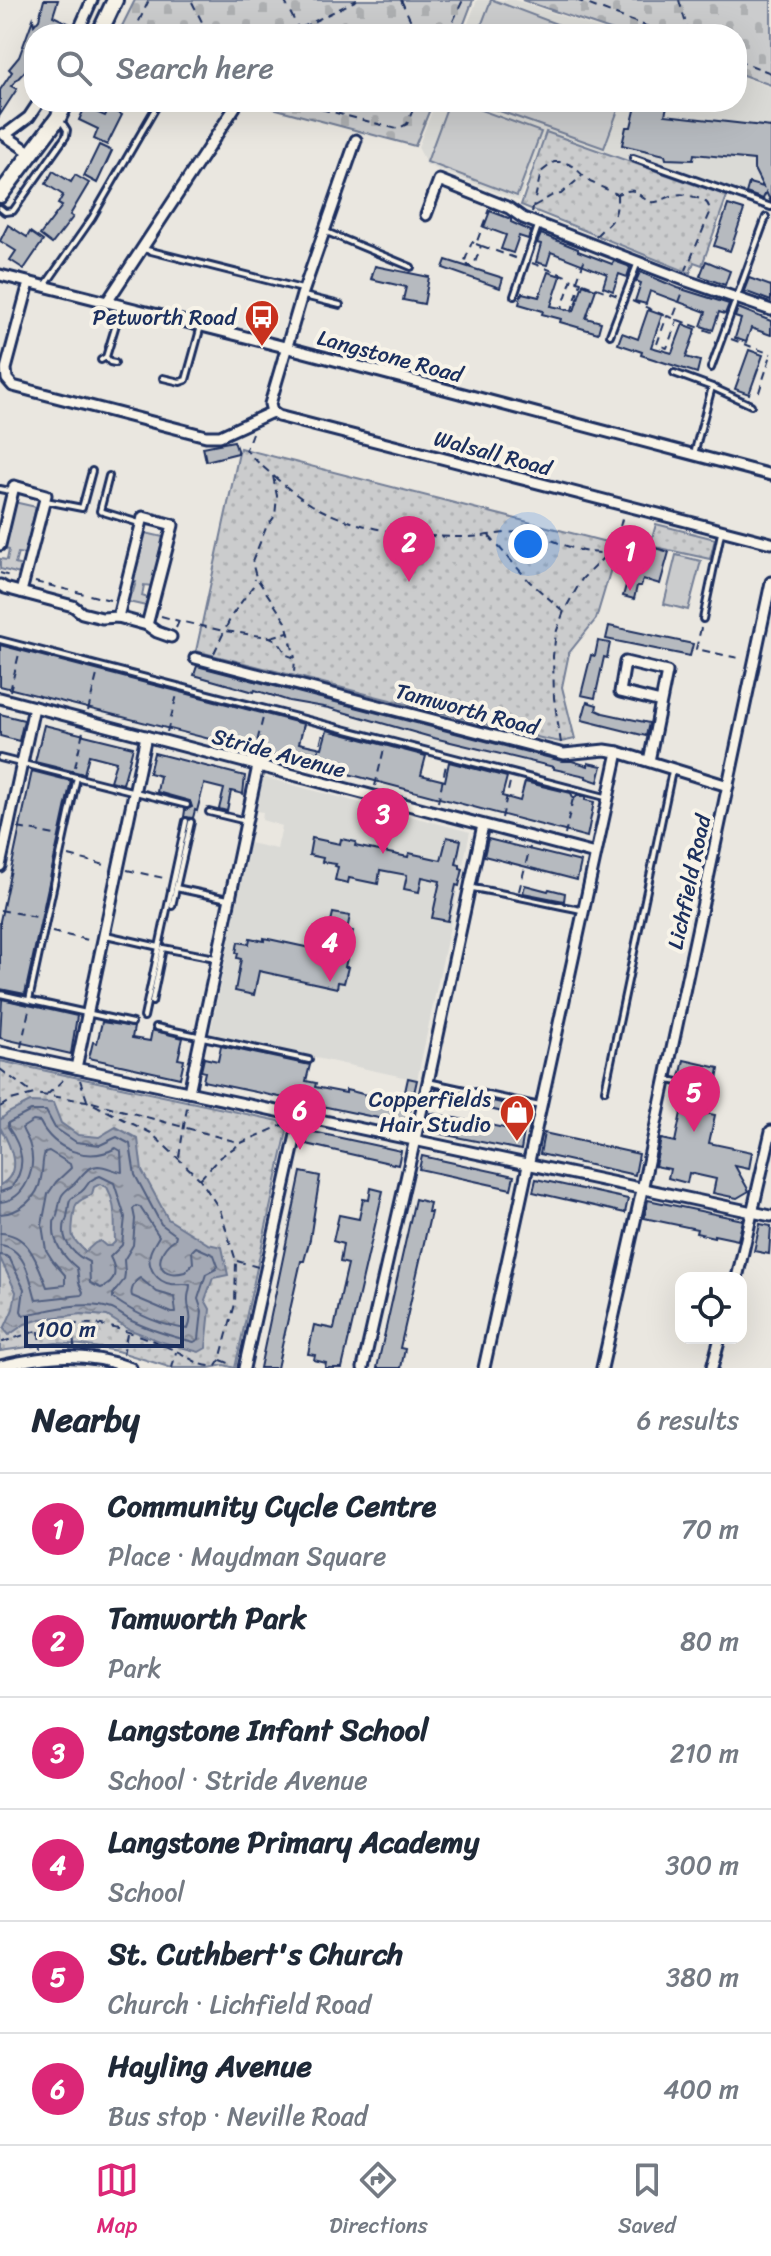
<!DOCTYPE html>
<meta charset="utf-8">
<style>
:root{--surface:#fff;--page:#f6f6f7;--text:#1f2937;--muted:#747a83;--line:#e0e1e3;--accent:#db2777}
body{margin:0;font-family:Sriracha,sans-serif;background:var(--page);color:var(--text)}
.controls{position:absolute;right:24px;bottom:24px;display:grid;overflow:hidden;border-radius:16px;box-shadow:0 8px 32px #0002}
.controls button{width:72px;height:72px;display:grid;place-items:center;padding:0;border:0;border-bottom:2px solid var(--line);background:var(--surface);color:var(--text);font:40px sans-serif}
.scale{position:absolute;left:24px;bottom:20px;width:160px;box-sizing:border-box;padding-left:8px;border:4px solid #1b2f5e;border-top:0;font-size:22px;line-height:28px;white-space:nowrap;color:#1b2f5e;-webkit-text-stroke:6px #f7f3e8;paint-order:stroke}
.you{position:absolute;left:528px;top:544px;width:28px;height:28px;margin:-20px;border:6px solid #fff;border-radius:50%;background:#1a73e8;box-shadow:0 0 0 12px #1a73e833}
.badge{display:grid;place-items:center;width:52px;height:52px;border-radius:50%;background:var(--accent);color:#fff;font-size:26px;font-weight:700}
.pin{position:absolute;translate:-50% -66px;filter:drop-shadow(0 2px 4px #0008)}
.pin::after{content:'';position:absolute;top:42px;width:28px;height:24px;background:inherit;clip-path:polygon(0 0,100% 0,50% 100%)}
.list{margin:0;padding:0;list-style:none}
h2{display:flex;justify-content:space-between;align-items:center;height:104px;margin:0;padding:0 32px;font-size:34px}
h2 small{font-size:26px;font-weight:400;color:var(--muted)}
.list li{display:grid;grid-template-columns:52px 1fr auto;gap:24px;align-items:center;box-sizing:border-box;height:112px;padding:0 32px;border-top:2px solid var(--line)}
.list b{display:block;font-size:30px;white-space:nowrap}
.list p{margin:0;font-size:26px;white-space:nowrap;color:var(--muted)}
.list em{font-size:26px;font-style:normal;color:var(--muted)}
.icon{flex:none;width:44px;height:44px;fill:none;stroke:currentColor;stroke-width:2;stroke-linecap:round;stroke-linejoin:round}
.map{position:relative;flex:none;width:771px;height:1368px;overflow:hidden}
.search{position:absolute;background:var(--surface);box-shadow:0 8px 32px #0002;left:24px;right:24px;top:24px;height:88px;display:flex;align-items:center;gap:20px;box-sizing:border-box;padding:0 28px;border-radius:32px;color:var(--muted);font-size:30px}
.sheet{height:776px;background:var(--surface)}
nav{display:flex;justify-content:space-around;align-items:center;box-sizing:border-box;height:112px;border-top:2px solid var(--line);background:var(--surface);font-size:22px;color:var(--muted)}
nav a{display:grid;justify-items:center;gap:4px}
nav .on{color:var(--accent)}
.map>svg:first-child{display:block}
.built{fill:#dadad6}
.grass{fill:url(#grass-dots);stroke:#737e96;stroke-width:2}
.cemetery{fill:url(#cemetery-stones);stroke:#737e96;stroke-width:2}
.garden{fill:#cbcccd;stroke:#737e96;stroke-width:2}
.water{fill:url(#water-ripples);stroke:#6d7892;stroke-width:2;fill-rule:evenodd}
.lines{fill:none;stroke-linecap:round;stroke-linejoin:round}
.shore{stroke:#515f80;stroke-width:2}
.building{fill:#b6babf;stroke:#1b2f5e;stroke-width:2}
.lane-casing{stroke:#1b2f5e;stroke-width:10}
.street-casing{stroke:#1b2f5e;stroke-width:15}
.primary-casing{stroke:#1b2f5e;stroke-width:20}
.path{stroke:#1b2f5e;stroke-width:2;stroke-dasharray:8 6;stroke-linecap:butt}
.lane{stroke:#f7f3e8;stroke-width:4}
.street{stroke:#f7f3e8;stroke-width:9}
.primary{stroke:#f7f3e8;stroke-width:14}
.labels{text-anchor:middle;dominant-baseline:central;stroke-width:8;stroke-linejoin:round;paint-order:stroke}
.poi-label{font-size:22px;fill:#1b2f5e;stroke:#f7f3e8;text-anchor:end}
.street-label{font-size:22px;fill:#1b2f5e;stroke:#f7f3e8}
</style>
<div class="map">
<svg width="771" height="1368" viewBox="0 0 771 1368">
<defs>
<pattern id="grass-dots" width="8" height="8" patternUnits="userSpaceOnUse" patternTransform="scale(2)"><rect width="8" height="8" fill="#cbcccd"/><path d="M2 2h.1M6 6h.1" fill="none" stroke="#aeb0b2" stroke-width="1.8" stroke-linecap="round"/></pattern>
<pattern id="cemetery-stones" width="16" height="16" patternUnits="userSpaceOnUse" patternTransform="scale(2)"><rect width="16" height="16" fill="#cbcccd"/><path d="M2 7V4a2 2 0 0 1 4 0v3zM10 15v-3a2 2 0 0 1 4 0v3z" fill="#aeb0b2"/></pattern>
<pattern id="water-ripples" width="26" height="14" patternUnits="userSpaceOnUse" patternTransform="scale(2)"><rect width="26" height="14" fill="#a3a8b4"/><path d="M2 4q2-2 4 0t4 0M15 11q2-2 4 0t4 0" fill="none" stroke="#848996"/></pattern>
</defs>
<rect width="100%" height="100%" fill="#eae7e0"/>
<filter id="ink" filterUnits="userSpaceOnUse"><feTurbulence type="fractalNoise" baseFrequency=".0125" numOctaves="2"/><feDisplacementMap in="SourceGraphic" scale="16" xChannelSelector="R" yChannelSelector="G"/><feConvolveMatrix kernelMatrix="1 2 1 2 8 2 1 2 1" color-interpolation-filters="sRGB"/></filter>
<g filter="url(#ink)">
<g class="built">
<polygon points="477,0 515,0 615,34 464,34"/>
<polygon points="737,75 771,87 771,211 545,132 519,201 427,165 418,147 436,102 737,102"/>
<polygon points="263,777 470,832 417,1080 210,1035 249,843 277,849 282,826 262,820 263,812 256,811"/>
</g>
<g class="grass">
<polygon points="546,132 727,196 702,265 694,262 690,273 521,205"/>
<polygon points="240,448 618,545 596,619 569,653 562,687 575,739 561,742 545,739 196,651"/>
<polygon points="656,524 715,539 710,559 650,546"/>
<polygon points="0,1061 279,1121 287,1131 235,1368 224,1365 209,1368 172,1368 117,1351 82,1345 56,1343 0,1351"/>
</g>
<g class="cemetery">
<polygon points="135,0 473,0 460,34 118,34"/>
<polygon points="522,0 771,0 771,85 737,73 737,34 622,34"/>
<polygon points="250,102 433,102 415,146"/>
</g>
<g class="garden">
<polygon points="491,0 493,0 583,34 478,34"/>
<polygon points="449,102 459,102 541,132 517,196 427,162"/>
<polygon points="474,102 621,102 604,148"/>
<polygon points="14,502 36,507 25,554 18,553 15,564 22,566 20,574 0,569 0,559 7,560 9,550 3,548"/>
<polygon points="141,532 163,537 152,586 144,585 142,596 148,598 146,606 124,601 126,591 133,592 136,582 130,580"/>
<polygon points="676,555 701,561 688,610 664,604"/>
</g>
<path class="water" d="M30 1102 53 1103 61 1123 78 1135 99 1137 116 1127 138 1139 142 1171 168 1219 208 1244 222 1247 228 1275 213 1278 205 1300 210 1309 206 1348 199 1352 162 1342 128 1329 107 1316 82 1314 41 1319 25 1324 9 1335 4 1329 13 1309 16 1292 0 1258V1185C23 1173 11 1146 1 1129L0 1133V1120L8 1113ZM100 1184 107 1187C117 1207 114 1222 115 1242L111 1246H106L100 1241 95 1243 85 1252C81 1246 76 1243 73 1237 71 1232 74 1210 76 1205 79 1199 87 1198 92 1194L94 1187Z"/>
<g class="lines">
<g class="shore">
<path d="M100 1176 114 1183 125 1217 122 1245 110 1257C117 1270 117 1283 101 1288L90 1283 89 1262C76 1256 63 1244 64 1229 64 1221 66 1224 67 1217 71 1199 65 1202 81 1192 90 1185 85 1181 100 1176Z"/>
<path d="M0 1192 11 1188C28 1166 22 1148 8 1127V1123L31 1111H46L55 1128 76 1142 100 1145 117 1137 130 1144 135 1175 161 1224 176 1235 175 1239C153 1253 155 1280 185 1272L193 1263 192 1251 196 1247 214 1255 218 1266 216 1269 206 1274 198 1299 202 1311 199 1339 194 1342C174 1337 153 1331 134 1322 126 1319 119 1312 112 1309 86 1299 48 1311 23 1315L21 1311 24 1289 10 1259 6 1256 0 1255"/>
<path d="M0 1202C25 1200 37 1169 30 1146 29 1140 24 1134 22 1128L33 1121 40 1122C54 1150 88 1163 116 1148L121 1151 122 1172C114 1171 106 1166 98 1166 85 1167 82 1177 74 1184 57 1197 62 1196 57 1215 55 1226 54 1215 54 1227 53 1245 65 1258 77 1268L79 1283 83 1292 82 1295 36 1300C31 1281 25 1247 0 1245"/>
<path d="M136 1206 140 1207 159 1236C156 1242 151 1248 150 1254 147 1268 157 1282 171 1284 178 1285 184 1283 190 1285 190 1289 188 1294 188 1298 187 1311 194 1315 188 1329 161 1326 134 1313 113 1298V1294L124 1280 125 1273 124 1260 133 1245 135 1219 133 1209Z"/>
<path d="M0 1214C20 1213 38 1198 41 1178 43 1169 42 1160 45 1152L49 1151 70 1164 71 1168 56 1182 48 1194 42 1225 46 1250 53 1261 65 1275V1285L47 1287C37 1263 30 1234 0 1233"/>
<path d="M140 1278 157 1292 174 1297 176 1313H172L132 1296C130 1291 135 1280 140 1278Z"/>
</g>
</g>
<g class="building">
<polygon points="44,0 58,0 53,16 70,24 65,34 52,34 46,31 44,34 34,34 34,74 26,70 11,86 17,89 0,115 0,90 12,72 9,69 19,57 33,19 34,25 39,19"/>
<polygon points="637,102 668,102 665,115 771,127 771,202 766,192 763,199 746,193 749,183 763,187 754,169 754,160 694,154 693,160 666,159 665,155 622,145 626,127 631,127"/>
<polygon points="85,107 105,116 109,108 122,115 107,145 94,139 98,129 79,120"/>
<polygon points="99,145 112,151 97,183 84,176"/>
<polygon points="53,171 71,182 75,175 89,183 70,215 73,217 52,244 40,235 62,206 58,204 63,195 46,184"/>
<polygon points="728,205 744,210 730,251 714,246"/>
<polygon points="490,211 511,219 511,222 531,231 528,239 519,236 513,253 501,249 506,235 484,227"/>
<polygon points="8,225 27,237 30,232 43,241 24,269 10,260 16,251 0,241"/>
<polygon points="541,234 578,249 578,251 612,264 614,261 628,266 630,268 627,277 619,274 613,291 603,287 607,274 551,252 547,265 536,262 541,244 537,243"/>
<polygon points="446,260 503,278 500,288 443,268"/>
<polygon points="706,261 730,271 725,285 700,276"/>
<polygon points="375,266 429,277 424,304 403,300 406,287 371,279"/>
<polygon points="548,272 561,276 551,306 574,311 583,284 596,289 586,318 601,322 598,333 560,322 561,319 542,314 543,311 519,304 522,293 539,297"/>
<polygon points="640,272 678,288 729,304 725,314 719,312 713,330 701,326 706,312 650,291 646,304 635,301 641,283 636,281"/>
<polygon points="749,278 771,286 771,301 744,291"/>
<polygon points="738,308 771,321 771,335 751,328 746,342 735,338 741,319 735,317"/>
<polygon points="648,310 662,315 651,347 672,353 683,324 696,329 686,357 700,361 697,373 641,355 642,352 618,344 622,333 638,339"/>
<polygon points="749,350 763,355 749,394 735,389"/>
<polygon points="234,441 238,453 206,461 203,447"/>
<polygon points="641,544 669,552 660,584 643,579 641,586 637,586 634,599 623,596 629,575 633,576"/>
<polygon points="609,626 693,644 690,656 606,639"/>
<polygon points="598,641 610,643 607,658 604,657 595,698 581,695 591,655 595,656"/>
<polygon points="0,645 304,724 299,743 322,748 327,730 426,756 421,775 445,781 449,762 507,777 502,796 520,801 525,782 571,793 574,799 577,795 585,797 585,800 594,802 587,837 356,776 0,686"/>
<polygon points="197,666 562,761 572,761 588,766 588,763 602,766 598,782 586,778 586,776 554,769 554,767 434,738 329,708 289,701 255,690 254,692 194,675"/>
<polygon points="587,702 597,705 596,710 603,713 649,723 646,736 582,720"/>
<polygon points="0,714 24,720 19,741 0,736"/>
<polygon points="44,725 133,747 123,784 110,781 116,762 89,755 84,774 35,762"/>
<polygon points="154,753 245,776 243,794 231,791 227,811 219,809 224,789 204,784 197,811 195,810 193,818 184,817 185,810 192,807 190,801 157,792 160,776 149,773"/>
<polygon points="32,771 71,781 25,994 0,989 0,921"/>
<polygon points="447,837 461,840 456,864 460,865 460,868 463,869 459,886 456,885 448,921 432,918 440,881 422,877 419,892 404,889 407,875 380,870 378,884 349,878 348,883 335,880 338,867 335,866 336,864 322,862 323,858 309,855 312,838 340,844 341,839 356,842 355,846 408,857 409,853 441,860"/>
<polygon points="488,839 581,862 577,880 484,856"/>
<polygon points="525,885 548,891 549,889 565,893 564,901 523,893"/>
<polygon points="333,913 350,916 347,930 353,931 345,967 348,967 344,983 338,982 337,988 259,971 254,995 235,991 241,959 237,958 238,953 236,953 238,942 249,944 250,938 264,941 264,938 324,951"/>
<polygon points="2,999 77,1016 71,1054 0,1038"/>
<polygon points="102,1022 134,1027 132,1038 150,1041 152,1030 183,1038 178,1059 184,1060 180,1078 89,1058 93,1042 97,1043"/>
<polygon points="221,1046 310,1065 306,1081 316,1083 315,1087 346,1093 346,1090 355,1092 374,1097 373,1101 392,1105 394,1099 403,1101 408,1078 417,1080 407,1124 203,1081 205,1072 201,1071 204,1058 218,1061"/>
<polygon points="684,1060 719,1068 716,1085 680,1077"/>
<polygon points="683,1088 709,1093 705,1113 715,1115 709,1143 752,1152 749,1169 735,1166 749,1191 737,1198 713,1193 716,1179 689,1173 687,1183 668,1178 670,1169 655,1166 661,1139 675,1142 682,1108 679,1107"/>
<polygon points="436,1089 529,1109 528,1118 434,1096"/>
<polygon points="430,1113 524,1132 521,1150 426,1131"/>
<polygon points="309,1131 401,1151 398,1165 306,1144"/>
<polygon points="544,1133 639,1154 635,1175 540,1154"/>
<polygon points="422,1156 514,1176 511,1189 419,1169"/>
<polygon points="301,1172 320,1176 310,1239 304,1261 301,1261 277,1368 260,1368"/>
<polygon points="536,1179 628,1199 625,1213 533,1192"/>
<polygon points="371,1188 383,1191 342,1368 325,1368 326,1363 314,1360 315,1355 308,1354 314,1325 334,1329 342,1290 348,1264 340,1262 343,1244 333,1241 339,1215 359,1219 363,1199 369,1200"/>
<polygon points="415,1199 430,1203 428,1212 431,1212 400,1348 405,1349 401,1368 377,1368"/>
<polygon points="648,1200 743,1220 738,1240 714,1235 714,1237 696,1233 697,1229 644,1218"/>
<polygon points="760,1224 771,1226 769,1254 754,1251"/>
</g>
<g class="lines">
<g class="lane-casing">
<g id="lane">
<polyline points="633,158 771,207"/>
<polyline points="0,208 5,212 13,211 66,136 67,130 60,119"/>
<polyline points="324,231 411,267"/>
<polyline points="143,249 302,289"/>
<polyline points="44,287 92,218 159,102"/>
<polyline points="304,296 340,305"/>
<polyline points="514,296 538,226"/>
<polyline points="610,335 638,262"/>
<polyline points="106,357 110,362 115,363"/>
<polyline points="101,360 106,357 121,308"/>
<polyline points="711,368 766,217"/>
<polyline points="674,373 712,387 751,405"/>
<polyline points="163,378 180,382 186,380 201,326"/>
<polyline points="694,454 712,387"/>
<polyline points="109,476 100,511 139,523"/>
<polyline points="0,489 10,491"/>
<polyline points="46,501 82,508 92,471"/>
<polyline points="703,619 721,533"/>
<polyline points="0,640 605,797"/>
<polyline points="0,758 187,805"/>
<polyline points="209,812 246,821"/>
<polyline points="176,888 228,899"/>
<path d="M472 888C509 894 545 903 581 910"/>
<polyline points="172,906 191,822"/>
<polyline points="106,935 159,947"/>
<polyline points="0,994 132,1023"/>
<polyline points="29,1000 77,777"/>
<polyline points="152,1002 163,948 215,958"/>
<polyline points="144,1017 186,821"/>
<polyline points="156,1027 309,1060"/>
<polyline points="668,1080 712,1089"/>
<polyline points="428,1082 540,1106"/>
<polyline points="605,1090 672,771"/>
</g>
</g>
<g class="street-casing">
<g id="street">
<polyline points="77,34 92,0"/>
<polyline points="3,134 31,153"/>
<polyline points="5,135 29,117 39,102"/>
<polyline points="356,140 302,295 270,404 272,412 278,416 771,543"/>
<polyline points="426,215 439,180 509,208 523,218 687,281 771,310"/>
<polyline points="0,275 285,347 771,475"/>
<polyline points="29,283 6,369 7,379 13,386 206,436 220,436 272,412"/>
<polyline points="107,302 235,107"/>
<polyline points="0,545 14,486 46,495 21,592"/>
<polyline points="0,585 5,588 73,606 82,613 102,618 118,617 147,625 157,632 171,637"/>
<polyline points="118,617 143,517 173,525 147,625"/>
<polyline points="195,658 564,754 605,750 618,752 728,786"/>
<polyline points="0,698 595,854"/>
<polyline points="649,761 661,702 620,692 625,662 667,672 661,702"/>
<polyline points="0,866 34,707"/>
<polyline points="0,1052 771,1216"/>
<polyline points="76,1068 146,736"/>
<polyline points="189,1092 258,766"/>
<polyline points="737,1278 771,1131"/>
<path d="M0 1366C48 1355 84 1351 131 1368"/>
<polyline points="244,1368 300,1117"/>
<polyline points="363,1368 428,1082 483,825"/>
<polyline points="484,1368 618,752"/>
<polyline points="602,1368 642,1190 771,582"/>
<polyline points="712,1368 720,1338"/>
</g>
</g>
<g class="primary-casing">
<g id="primary">
<polyline points="99,34 115,0"/>
<polyline points="0,195 58,118 66,102"/>
</g>
</g>
<g class="path">
<polyline points="284,0 301,34"/>
<polyline points="401,0 417,34"/>
<polyline points="576,0 667,34"/>
<polyline points="679,0 689,34"/>
<polyline points="192,2 208,34"/>
<polyline points="133,34 149,0"/>
<polyline points="289,34 357,0"/>
<polyline points="447,34 463,0"/>
<polyline points="737,60 771,73"/>
<polyline points="294,102 397,129 407,124 416,102"/>
<polyline points="336,102 343,115"/>
<polyline points="534,206 553,195 561,194 582,176"/>
<path d="M532 212 541 172 554 162H564L573 166 590 182 617 194C641 185 634 196 651 202 658 204 668 196 675 195 684 193 691 196 700 199 708 202 709 204 710 213L686 270"/>
<path d="M596 236C611 220 618 219 617 195"/>
<polyline points="476,244 481,246 473,268 464,263 472,242 476,244 489,209"/>
<polyline points="482,246 518,259"/>
<polyline points="532,263 571,278"/>
<polyline points="577,281 581,282 571,313 562,308 572,278 577,281 586,255"/>
<polyline points="583,283 618,296"/>
<polyline points="632,301 666,316"/>
<polyline points="673,318 667,316 657,344 667,348 677,320 673,318 684,289"/>
<polyline points="678,320 717,334"/>
<polyline points="731,339 771,354"/>
<polyline points="759,392 771,355"/>
<path d="M252 433 246 449 250 455C269 472 290 492 312 505 356 530 412 537 462 537 484 538 506 530 529 533 543 535 556 543 570 547 582 552 594 553 606 553"/>
<polyline points="273,476 277,496 275,516 266,528 252,562 256,577 286,622 295,658"/>
<polyline points="489,536 530,582 563,611"/>
<polyline points="0,573 13,577"/>
<polyline points="35,582 110,600"/>
<polyline points="161,616 179,621"/>
<polyline points="176,628 179,621 224,631 270,637 278,641 287,655 295,658 294,673"/>
<polyline points="701,628 696,649 743,659"/>
<polyline points="271,637 288,632"/>
<polyline points="214,653 232,615 253,586 255,579"/>
<polyline points="10,691 19,654"/>
<polyline points="88,711 97,675"/>
<polyline points="167,732 177,695"/>
<polyline points="561,743 554,698 553,656 556,633 564,611 582,579 615,546 623,515"/>
<polyline points="254,754 263,718"/>
<polyline points="75,767 83,731"/>
<polyline points="314,770 323,733"/>
<polyline points="375,786 384,749"/>
<polyline points="438,802 446,765"/>
<polyline points="502,818 510,782"/>
<polyline points="18,828 55,835"/>
<polyline points="565,835 573,798"/>
<polyline points="69,856 109,866"/>
<polyline points="127,870 164,878"/>
<polyline points="519,891 530,847"/>
<polyline points="0,910 37,917"/>
<polyline points="52,932 93,941"/>
<polyline points="21,1047 29,1010"/>
<polyline points="0,1069 33,1094"/>
<polyline points="80,1080 87,1100"/>
<polyline points="47,1095 65,1078"/>
<polyline points="92,1102 241,1143 285,1124"/>
<path d="M0 1107 11 1100 34 1094 87 1101 151 1133 200 1179 220 1210 236 1261 235 1304 220 1360 216 1366C200 1368 190 1357 176 1351 153 1340 117 1326 92 1324 60 1322 30 1333 0 1343"/>
<polyline points="179,1157 188,1101"/>
<polyline points="200,1179 220,1157 240,1144"/>
<polyline points="237,1261 258,1267"/>
<polyline points="73,1326 74,1347"/>
<polyline points="39,1331 40,1349"/>
<polyline points="123,1355 127,1334"/>
<polyline points="221,1360 234,1365"/>
<polyline points="172,1368 176,1352"/>
</g>
<use href="#lane" class="lane"/>
<use href="#street" class="street"/>
<use href="#primary" class="primary"/>
</g>
</g>
<defs>
<g id="bus-pin" transform="scale(1.8)"><path d="M0 17L-7.5 6A9.5 9.5 0 1 1 7.5 6Z" fill="#c8321e" stroke="#f7f3e8"/><path d="M-5-6H5V4H4V6H2V4H-2V6H-4V4H-5ZM-3.5-4V0h7V-4ZM-3.5 1.2v1.5H-2V1.2ZM2 1.2v1.5H3.5V1.2Z" fill="#fff"/></g>
<g id="shop-pin" transform="scale(1.8)"><path d="M0 17L-7.5 6A9.5 9.5 0 1 1 7.5 6Z" fill="#c8321e" stroke="#f7f3e8"/><path d="M-5-2.5h2.3a2.7 3.5 0 0 1 5.4 0H5L5.5 6h-11ZM-1.5-2.5h3a1.5 2.3 0 0 0-3 0Z" fill="#fff"/></g>
</defs>
<g fill-rule="evenodd">
<use href="#bus-pin" x="262" y="317"/>
<use href="#shop-pin" x="517" y="1112"/>
</g>
<g class="labels">
<g class="poi-label">
<text x="236" y="317">Petworth Road</text>
<text x="491" y="1099">Copperfields<tspan x="491" dy="25">Hair Studio</tspan></text>
</g>
<g class="street-label">
<text transform="translate(390 356) rotate(15)">Langstone Road</text>
<text transform="translate(493 453) rotate(15)">Walsall Road</text>
<text transform="translate(467 709) rotate(15)">Tamworth Road</text>
<text transform="translate(279 753) rotate(15)">Stride Avenue</text>
<text transform="translate(689 882) rotate(-78)">Lichfield Road</text>
</g>
</g>
</svg>
<div class="controls">
<button><svg class="icon" aria-label="locate" viewBox="0 0 24 24"><circle cx="12" cy="12" r="6"/><path d="M12 2v4M12 18v4M2 12h4M18 12h4"/></svg></button>
</div>
<div class="scale">100 m</div>
<div class="you"></div>
<div class="pin badge" style="left:630px;top:591px">1</div>
<div class="pin badge" style="left:409px;top:582px">2</div>
<div class="pin badge" style="left:383px;top:854px">3</div>
<div class="pin badge" style="left:330px;top:982px">4</div>
<div class="pin badge" style="left:694px;top:1132px">5</div>
<div class="pin badge" style="left:300px;top:1150px">6</div>
<div class="search"><svg class="icon" aria-label="search" viewBox="0 0 24 24"><circle cx="10" cy="10" r="6"/><path d="M15 15l6 6"/></svg>Search here</div>
</div>
<section class="sheet">
<h2>Nearby<small>6 results</small></h2>
<ul class="list">
<li><span class="badge">1</span><div><b>Community Cycle Centre</b><p>Place · Maydman Square</p></div><em>70 m</em></li>
<li><span class="badge">2</span><div><b>Tamworth Park</b><p>Park</p></div><em>80 m</em></li>
<li><span class="badge">3</span><div><b>Langstone Infant School</b><p>School · Stride Avenue</p></div><em>210 m</em></li>
<li><span class="badge">4</span><div><b>Langstone Primary Academy</b><p>School</p></div><em>300 m</em></li>
<li><span class="badge">5</span><div><b>St. Cuthbert's Church</b><p>Church · Lichfield Road</p></div><em>380 m</em></li>
<li><span class="badge">6</span><div><b>Hayling Avenue</b><p>Bus stop · Neville Road</p></div><em>400 m</em></li>
</ul>
</section>
<nav>
<a class="on"><svg class="icon" aria-label="map" viewBox="0 0 24 24"><path d="M3 6l6-2 6 2 6-2v14l-6 2-6-2-6 2zM9 4v14M15 6v14"/></svg>Map</a>
<a><svg class="icon" aria-label="directions" viewBox="0 0 24 24"><path d="M12 3l9 9-9 9-9-9zM9 14v-3h6M13 9l2 2-2 2"/></svg>Directions</a>
<a><svg class="icon" aria-label="saved" viewBox="0 0 24 24"><path d="M7 4h10v16l-5-4-5 4z"/></svg>Saved</a>
</nav>
